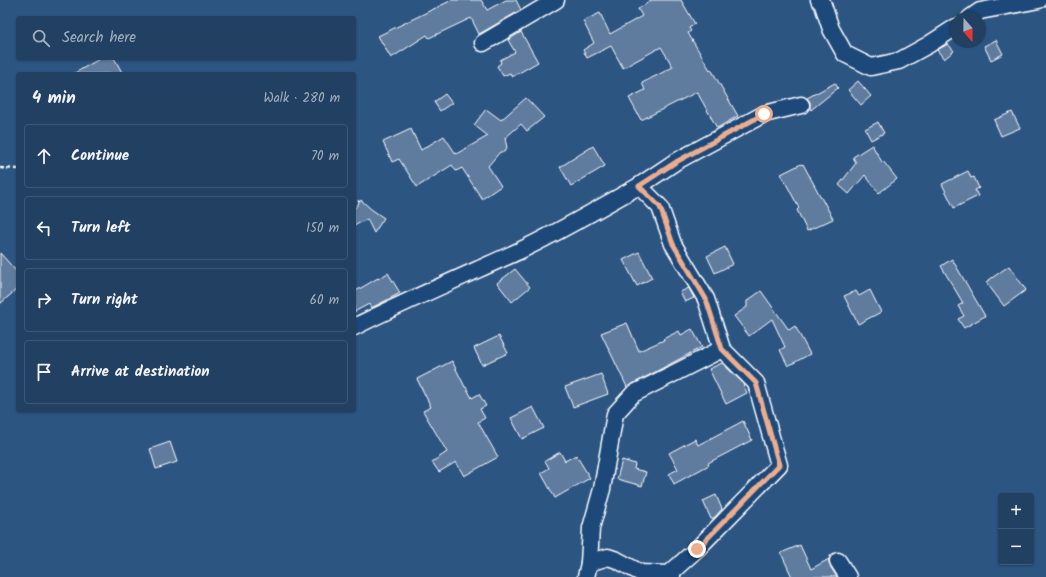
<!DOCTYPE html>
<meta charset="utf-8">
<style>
:root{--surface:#214062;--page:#294768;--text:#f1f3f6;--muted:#a2afbe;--line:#3e5977}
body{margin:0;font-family:Kalam,sans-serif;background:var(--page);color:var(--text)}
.controls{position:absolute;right:12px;bottom:12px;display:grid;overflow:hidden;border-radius:4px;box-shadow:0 1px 3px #0004}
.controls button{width:36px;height:36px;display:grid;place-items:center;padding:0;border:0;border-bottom:1px solid var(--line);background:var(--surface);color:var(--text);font:20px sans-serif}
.compass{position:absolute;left:950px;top:12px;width:36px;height:36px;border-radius:50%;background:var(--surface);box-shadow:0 1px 3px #0004;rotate:160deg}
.stop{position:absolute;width:12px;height:12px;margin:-9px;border:3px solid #eead8d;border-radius:50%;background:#fff}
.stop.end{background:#eead8d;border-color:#fff;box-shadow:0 1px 4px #0008}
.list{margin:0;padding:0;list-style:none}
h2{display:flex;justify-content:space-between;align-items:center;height:52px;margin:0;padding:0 16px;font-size:17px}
h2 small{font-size:13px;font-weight:400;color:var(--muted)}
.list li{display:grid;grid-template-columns:26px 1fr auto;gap:12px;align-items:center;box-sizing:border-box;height:64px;margin:0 8px 8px;padding:0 8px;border:1px solid var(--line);border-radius:4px}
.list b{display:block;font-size:15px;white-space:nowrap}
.list em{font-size:13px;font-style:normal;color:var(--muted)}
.icon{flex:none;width:22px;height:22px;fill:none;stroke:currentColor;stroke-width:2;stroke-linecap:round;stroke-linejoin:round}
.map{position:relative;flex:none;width:1046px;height:577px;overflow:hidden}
.search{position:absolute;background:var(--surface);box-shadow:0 1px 3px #0004;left:16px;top:16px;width:340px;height:44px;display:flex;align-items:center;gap:10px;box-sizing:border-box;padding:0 14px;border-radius:4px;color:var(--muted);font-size:15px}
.panel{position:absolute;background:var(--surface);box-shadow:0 1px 3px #0004;left:16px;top:72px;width:340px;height:340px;border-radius:4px}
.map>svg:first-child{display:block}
.building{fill:#5e7c9f;stroke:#fff}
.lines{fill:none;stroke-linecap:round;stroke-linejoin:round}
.minor-casing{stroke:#fff;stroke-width:19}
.path{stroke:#fff;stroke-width:2.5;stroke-dasharray:4 3;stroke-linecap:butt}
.minor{stroke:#1f4a7a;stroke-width:16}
.route{stroke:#eead8d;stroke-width:5}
</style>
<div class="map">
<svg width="1046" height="577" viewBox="0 0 1046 577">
<rect width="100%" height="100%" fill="#2c5582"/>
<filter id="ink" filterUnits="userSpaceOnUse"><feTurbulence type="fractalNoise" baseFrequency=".025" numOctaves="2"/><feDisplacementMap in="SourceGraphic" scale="8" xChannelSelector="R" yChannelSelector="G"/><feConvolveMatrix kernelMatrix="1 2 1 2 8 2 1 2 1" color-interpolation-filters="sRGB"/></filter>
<g filter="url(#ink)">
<g class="building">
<polygon points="452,0 481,0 487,10 506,0 516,0 521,10 479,34 471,18 429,38 427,35 391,58 378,36"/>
<polygon points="652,0 681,0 695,24 689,28 691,31 688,33 710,70 711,69 738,116 717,128 697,92 641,120 629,98 645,90 642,83 673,67 661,47 623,68 611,46 587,58 583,50 594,43 583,21 600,13 610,34 642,16 638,9"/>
<polygon points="521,32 538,62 512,77 510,73 503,76 497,66 501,63 500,60 515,52 508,40"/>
<polygon points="996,40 1003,54 991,60 984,46"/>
<polygon points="948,44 954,51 944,59 937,50"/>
<polygon points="101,58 114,58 123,74 73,74"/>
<polygon points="858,81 871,96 861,105 848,90"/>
<polygon points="835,83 838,88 811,110 810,109 810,102 807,98"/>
<polygon points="445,94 452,103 440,111 434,102"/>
<polygon points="526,98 544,117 527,131 521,124 505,138 507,148 504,152 500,152 488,166 501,186 482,199 462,168 456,171 452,165 417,187 399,159 392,162 383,142 411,129 421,150 444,136 456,154 488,136 474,125 486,109 501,120"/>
<polygon points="1012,112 1020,128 1001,136 994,120"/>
<polygon points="878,122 884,133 871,140 865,129"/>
<polygon points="872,145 882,162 883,161 897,179 879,193 865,175 849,194 839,185 856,163 853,157"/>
<polygon points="593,146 605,166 571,186 560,167"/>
<polygon points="801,164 802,165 803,164 824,203 824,202 833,219 807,231 797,210 799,208 781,174"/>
<polygon points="968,171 971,178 974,177 979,188 975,190 978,196 954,208 942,184"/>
<polygon points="358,200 360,202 361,200 371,209 384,218 374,233 367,219 354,226 354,209 359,203"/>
<polygon points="725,247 733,264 715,273 707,256"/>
<polygon points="639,252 652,278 637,286 623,260"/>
<polygon points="0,253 18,273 18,288 0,304"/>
<polygon points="952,259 985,316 964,328 958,319 964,316 958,306 963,303 941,266"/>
<polygon points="1009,266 1026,290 1004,306 986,282"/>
<polygon points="515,269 530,287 512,302 497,283"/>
<polygon points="388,273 400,293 389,299 371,308 369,304 354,312 354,292 378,278 378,279"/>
<polygon points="689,288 694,298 685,302 680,292"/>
<polygon points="870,290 881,312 858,324 844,296 856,291 859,296"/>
<polygon points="761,291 789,330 795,326 810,354 788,366 780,350 785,347 772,319 749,336 734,316 747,307 747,301"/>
<polygon points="627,323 639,351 664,340 663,339 679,331 681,335 692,329 702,347 627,387 601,333"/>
<polygon points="499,336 508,353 482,365 474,348"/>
<polygon points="452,361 465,387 466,387 472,398 479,394 486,406 480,409 485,418 478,422 498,457 464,476 456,462 439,472 432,462 447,452 423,411 431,407 417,379"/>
<polygon points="722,363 742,382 747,393 726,404 709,369"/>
<polygon points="601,374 608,394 573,407 565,387"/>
<polygon points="533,407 544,428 522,439 511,418"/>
<polygon points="743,421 752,440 708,463 709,465 674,484 669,474 678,469 669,453 695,439 698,445"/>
<polygon points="170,442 177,462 156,469 150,449"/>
<polygon points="560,452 565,461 576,455 590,478 555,498 541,473 549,468 545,461"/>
<polygon points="622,460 635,464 634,469 646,472 642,486 617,479"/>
<polygon points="716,495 722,509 715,517 711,519 703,501"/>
<polygon points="800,545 811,569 829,559 829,562 830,566 837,577 792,577 781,553"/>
</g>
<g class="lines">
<g class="minor-casing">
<g id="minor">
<polyline points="819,0 822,2 831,29 845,54 871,67 899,61 928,45 956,27"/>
<polyline points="970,18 980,11 1039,0"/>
<polyline points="483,43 556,0"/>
<path d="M354 327C408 300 464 276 519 251 560 232 599 208 639 186"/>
<polyline points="838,561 848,577"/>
<polyline points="589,563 608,557 617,560 641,573 669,574 672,576"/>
<polyline points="586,577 589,563 591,528 602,489 615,414 633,394 722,349"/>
<polyline points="662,577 669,574 697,549 779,465 756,383 722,349 706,299 673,244 660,207 639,186 675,162 764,114 801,105"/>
</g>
</g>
<polyline class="path" points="0,168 18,169"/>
<use href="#minor" class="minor"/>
</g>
</g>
<g class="lines" filter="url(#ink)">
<polyline class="route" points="697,549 779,465 756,383 722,349 706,299 673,244 660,207 639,186 676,162 764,114"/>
</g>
</svg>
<div class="controls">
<button>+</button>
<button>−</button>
</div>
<svg class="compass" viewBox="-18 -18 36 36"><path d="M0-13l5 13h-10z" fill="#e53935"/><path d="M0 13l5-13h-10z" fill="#a2afbe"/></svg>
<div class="stop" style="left:764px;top:114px"></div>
<div class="stop end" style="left:697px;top:549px"></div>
<div class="search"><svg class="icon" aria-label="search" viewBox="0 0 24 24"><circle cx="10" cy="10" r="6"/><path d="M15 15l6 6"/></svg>Search here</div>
<section class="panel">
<h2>4 min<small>Walk · 280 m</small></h2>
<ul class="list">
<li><svg class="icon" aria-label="ahead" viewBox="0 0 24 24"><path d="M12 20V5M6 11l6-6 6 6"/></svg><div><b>Continue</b></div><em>70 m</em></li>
<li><svg class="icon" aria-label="left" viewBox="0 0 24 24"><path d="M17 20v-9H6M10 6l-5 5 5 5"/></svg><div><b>Turn left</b></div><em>150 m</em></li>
<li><svg class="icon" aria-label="right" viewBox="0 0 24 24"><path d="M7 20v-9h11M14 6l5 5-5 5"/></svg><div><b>Turn right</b></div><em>60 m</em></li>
<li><svg class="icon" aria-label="arrive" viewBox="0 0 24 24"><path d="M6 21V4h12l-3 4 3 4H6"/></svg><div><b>Arrive at destination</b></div></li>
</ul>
</section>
</div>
